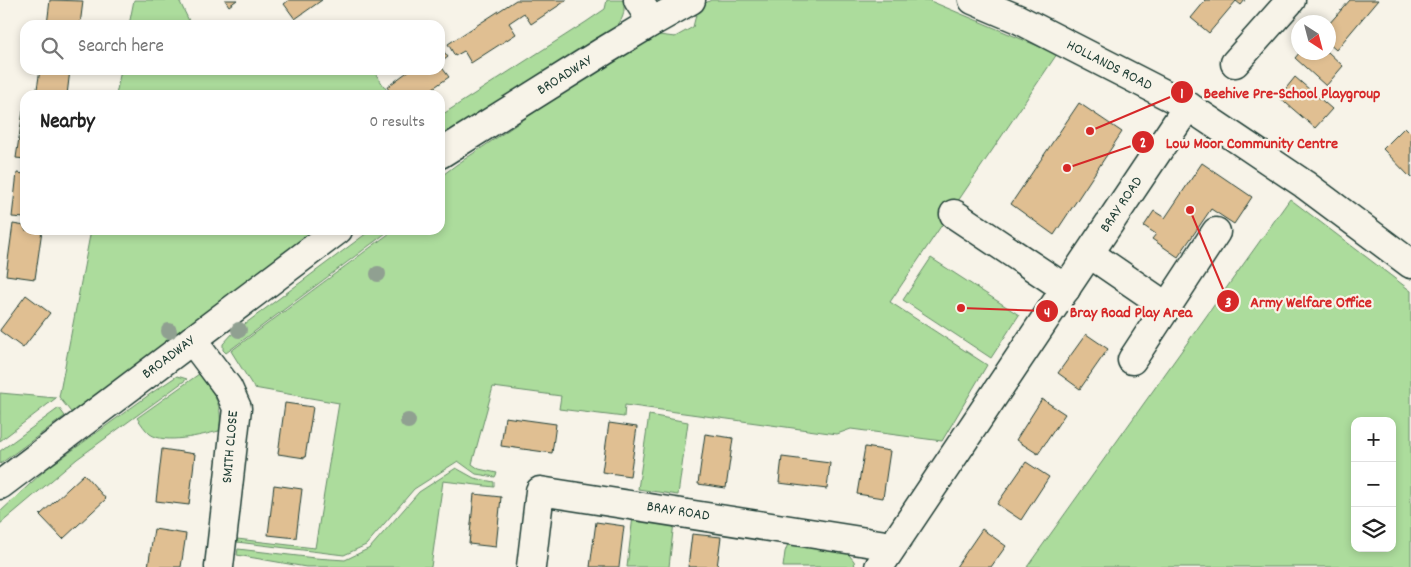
<!DOCTYPE html>
<meta charset="utf-8">
<style>
:root{--surface:#fff;--page:#f6f6f6;--text:#222;--muted:#767676;--line:#e0e0e0}
body{margin:0;font-family:Dekko,sans-serif;background:var(--page);color:var(--text)}
.controls{position:absolute;right:15px;bottom:15px;display:grid;overflow:hidden;border-radius:10px;box-shadow:0 2px 8px #0003}
.controls button{width:45px;height:45px;display:grid;place-items:center;padding:0;border:0;border-bottom:1px solid var(--line);background:var(--surface);color:var(--text);font:25px sans-serif}
.compass{position:absolute;left:1291px;top:15px;width:45px;height:45px;border-radius:50%;background:var(--surface);box-shadow:0 2px 8px #0003;rotate:144deg}
.list{margin:0;padding:0;list-style:none}
h2{display:flex;justify-content:space-between;align-items:center;height:65px;margin:0;padding:0 20px;font-size:21px}
h2 small{font-size:16px;font-weight:400;color:var(--muted)}
.icon{flex:none;width:28px;height:28px;fill:none;stroke:currentColor;stroke-width:2;stroke-linecap:round;stroke-linejoin:round}
.map{position:relative;flex:none;width:1411px;height:567px;overflow:hidden}
.search{position:absolute;background:var(--surface);box-shadow:0 2px 8px #0003;left:20px;top:20px;width:425px;height:55px;display:flex;align-items:center;gap:12px;box-sizing:border-box;padding:0 18px;border-radius:15px;color:var(--muted);font-size:19px}
.panel{position:absolute;background:var(--surface);box-shadow:0 2px 8px #0003;left:20px;top:90px;width:425px;height:145px;border-radius:15px}
.map>svg:first-child{display:block}
.green{fill:#acdc9c;stroke:#668c68;fill-rule:evenodd}
.building{fill:#e0bf92;stroke:#1f3d34}
.lines{fill:none;stroke-linecap:round;stroke-linejoin:round}
.minor-casing{stroke:#1f3d34;stroke-width:31}
.minor{stroke:#f7f3e8;stroke-width:28}
.tree{fill:#90a091}
.labels{text-anchor:middle;dominant-baseline:central;stroke-width:4.5;stroke-linejoin:round;paint-order:stroke}
.street-label{font-size:15px;fill:#1f3d34;stroke:#f7f3e8}
.leader{fill:none;stroke:#d62828;stroke-width:2}
.callout-dot{fill:#d62828;stroke:#f7f3e8;stroke-width:2}
.mark-label{font-size:15px;text-anchor:middle;font-weight:bold;fill:#fff}
.callout-label{font-size:16px;text-anchor:middle;font-weight:bold;fill:#d62828;stroke:#f7f3e8;stroke-width:4.5;stroke-linejoin:round;paint-order:stroke}
</style>
<div class="map">
<svg width="1411" height="567" viewBox="0 0 1411 567">
<rect width="100%" height="100%" fill="#f7f3e8"/>
<filter id="ink" filterUnits="userSpaceOnUse"><feTurbulence type="fractalNoise" baseFrequency=".02" numOctaves="2"/><feDisplacementMap in="SourceGraphic" scale="10" xChannelSelector="R" yChannelSelector="G"/><feConvolveMatrix kernelMatrix="1 2 1 2 8 2 1 2 1" color-interpolation-filters="sRGB"/></filter>
<g filter="url(#ink)">
<g class="green">
<polygon points="134,0 179,0 191,25 129,25"/>
<path d="M607 0H623C627 17 619 25 607 35L440 144V116L586 22 605 9Z"/>
<polygon points="711,0 928,0 1057,54 890,302 987,365 942,441 851,429 837,434 625,405 624,417 559,409 561,396 493,387 472,464 479,469 497,473 495,477 476,474 458,461 414,489 366,545 344,555 237,542 237,539 315,548 339,403 254,388 231,351 394,230 440,230 440,177 456,165 651,34 675,37 693,27 698,7"/>
<polygon points="121,70 373,70 390,95 116,95"/>
<path d="M1290 199 1411 291V567H1027ZM1355 421H1392V548H1355Z"/>
<polygon points="91,230 325,230 74,416 59,397"/>
<polygon points="371,230 390,230 226,353 223,350 223,344 234,332"/>
<polygon points="931,258 1019,315 991,358 903,300"/>
<path d="M199 374C214 393 224 406 219 431 202 435 165 445 150 434 145 430 141 423 137 418Z"/>
<polygon points="177,376 187,379 77,459 0,524 0,512 45,470 153,392"/>
<polygon points="0,393 56,398 0,441"/>
<polygon points="59,408 65,416 0,464 0,451"/>
<polygon points="649,415 688,422 678,495 638,489"/>
<polygon points="456,468 474,478 494,482 494,487 443,481 431,567 306,567 237,555 238,549 315,558 345,560 370,548 419,492"/>
<polygon points="633,516 674,522 669,567 627,567"/>
<polygon points="790,538 844,549 854,561 855,567 783,567 785,552"/>
</g>
<g class="building">
<polygon points="50,0 83,1 80,25 47,25"/>
<polygon points="225,0 237,0 229,6"/>
<polygon points="289,0 322,0 295,19 284,4"/>
<polygon points="516,0 567,0 531,24 524,13 509,23 516,34 471,63 464,51 455,56 448,44"/>
<polygon points="1204,0 1245,0 1241,5 1236,1 1209,33 1191,18 1205,1"/>
<polygon points="1350,0 1378,0 1336,50 1328,43 1328,25"/>
<polygon points="440,48 441,48 448,57 440,63"/>
<polygon points="1300,52 1328,52 1343,66 1326,86 1295,58"/>
<polygon points="440,65 449,77 423,95 406,95 402,90 394,95 392,95 387,87 410,70 440,70"/>
<polygon points="40,70 70,70 67,95 36,95"/>
<polygon points="1295,77 1332,109 1315,128 1279,97"/>
<polygon points="1079,103 1122,132 1054,235 1011,204"/>
<polygon points="23,111 25,111 25,159 16,158"/>
<polygon points="1405,127 1411,133 1411,178 1383,149"/>
<polygon points="1202,163 1252,197 1234,224 1211,209 1178,257 1152,239 1156,234 1144,226 1154,211 1165,218"/>
<polygon points="17,173 25,174 25,218 12,217"/>
<polygon points="13,224 25,226 25,230 42,230 35,279 6,275"/>
<polygon points="26,295 50,313 23,348 0,331 0,330"/>
<polygon points="1086,334 1108,349 1080,389 1058,373"/>
<polygon points="1042,399 1065,414 1038,454 1016,440"/>
<polygon points="285,403 313,407 305,458 278,454"/>
<polygon points="505,417 556,424 552,453 501,446"/>
<polygon points="609,423 637,427 630,476 602,472"/>
<polygon points="705,434 733,438 726,488 698,484"/>
<polygon points="865,447 890,451 883,498 857,494"/>
<polygon points="162,449 195,454 189,505 156,501"/>
<polygon points="782,457 830,463 827,489 779,483"/>
<polygon points="1026,462 1049,477 1021,520 997,504"/>
<polygon points="84,474 106,499 63,539 40,515"/>
<polygon points="274,485 302,489 296,538 268,535"/>
<polygon points="474,494 501,497 496,547 469,544"/>
<polygon points="596,522 624,526 619,567 590,567"/>
<polygon points="154,529 186,534 181,567 148,567"/>
<polygon points="982,529 1006,546 991,567 956,567"/>
<polygon points="692,534 721,537 717,567 688,567"/>
</g>
<g class="lines">
<g class="minor-casing">
<g id="minor">
<polyline points="638,0 652,22"/>
<polyline points="973,0 1018,19 1188,106 1304,184 1411,264"/>
<polyline points="1235,63 1291,0"/>
<polyline points="440,154 604,51 652,22 691,0"/>
<polyline points="954,214 1066,289"/>
<polyline points="1090,254 1166,306"/>
<polyline points="192,340 228,388 237,408 219,567"/>
<polyline points="1132,360 1216,232"/>
<polyline points="0,485 338,230"/>
<polyline points="531,567 540,491 892,546"/>
<polyline points="879,567 1188,106"/>
</g>
</g>
<use href="#minor" class="minor"/>
</g>
<g class="tree">
<circle cx="378" cy="274" r="8"/>
<circle cx="239" cy="330" r="8"/>
<circle cx="169" cy="331" r="8"/>
<circle cx="408" cy="421" r="8"/>
</g>
</g>
<g class="labels">
<g class="street-label">
<text transform="translate(1109 66) rotate(27)">HOLLANDS ROAD</text>
<text transform="translate(565 76) rotate(-32)">BROADWAY</text>
<text transform="translate(1122 205) rotate(-56)">BRAY ROAD</text>
<text transform="translate(169 358) rotate(-37)">BROADWAY</text>
<text transform="translate(231 447) rotate(-85)">SMITH CLOSE</text>
<text transform="translate(678 512) rotate(9)">BRAY ROAD</text>
</g>
</g>
<path class="leader" d="M1090 131L1182 92M1067 168L1143 142M1190 210L1228 301M961 308L1047 311"/>
<g class="callout-dot">
<circle cx="1090" cy="131" r="5"/>
<circle cx="1067" cy="168" r="5"/>
<circle cx="1190" cy="210" r="5"/>
<circle cx="961" cy="308" r="5"/>
<circle cx="1182" cy="92" r="12"/>
<circle cx="1143" cy="142" r="12"/>
<circle cx="1228" cy="301" r="12"/>
<circle cx="1047" cy="311" r="12"/>
</g>
<g class="mark-label">
<text x="1182" y="98">1</text>
<text x="1143" y="147">2</text>
<text x="1228" y="307">3</text>
<text x="1047" y="317">4</text>
</g>
<g class="callout-label">
<text x="1292" y="98">Beehive Pre-School Playgroup</text>
<text x="1252" y="148">Low Moor Community Centre</text>
<text x="1311" y="307">Army Welfare Office</text>
<text x="1131" y="317">Bray Road Play Area</text>
</g>
</svg>
<div class="controls">
<button>+</button>
<button>−</button>
<button><svg class="icon" aria-label="layers" viewBox="0 0 24 24"><path d="M12 4l9 5-9 5-9-5zM3 14l9 5 9-5"/></svg></button>
</div>
<svg class="compass" viewBox="-18 -18 36 36"><path d="M0-13l5 13h-10z" fill="#e53935"/><path d="M0 13l5-13h-10z" fill="#767676"/></svg>
<div class="search"><svg class="icon" aria-label="search" viewBox="0 0 24 24"><circle cx="10" cy="10" r="6"/><path d="M15 15l6 6"/></svg>Search here</div>
<section class="panel">
<h2>Nearby<small>0 results</small></h2>
<ul class="list">
</ul>
</section>
</div>
